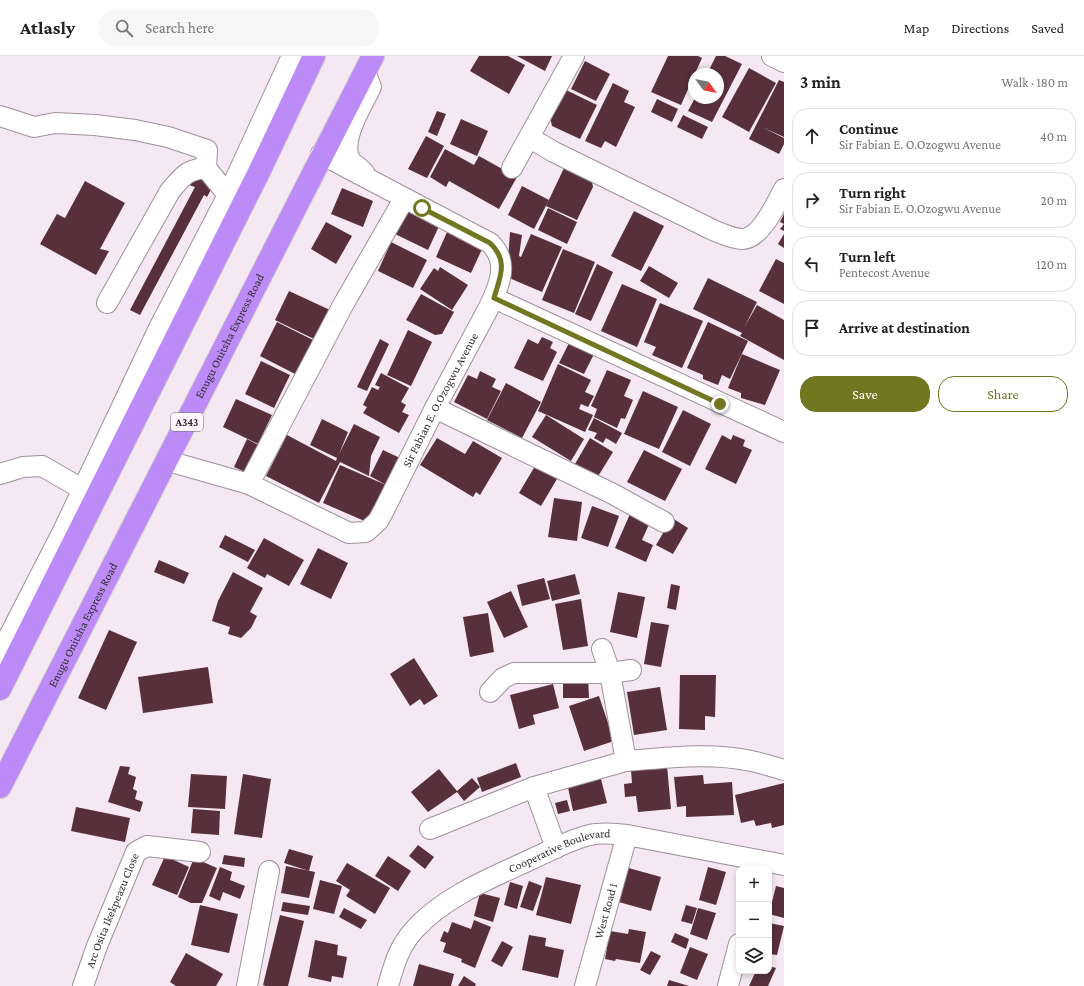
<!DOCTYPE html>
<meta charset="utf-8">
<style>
:root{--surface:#fff;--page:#f6f6f6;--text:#222;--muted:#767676;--line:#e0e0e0;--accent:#707720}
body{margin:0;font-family:"Crimson Pro",serif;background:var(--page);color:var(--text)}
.controls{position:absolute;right:12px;bottom:12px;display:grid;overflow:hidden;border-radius:8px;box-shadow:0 2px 6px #0003}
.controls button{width:36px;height:36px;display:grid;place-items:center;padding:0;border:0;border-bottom:1px solid var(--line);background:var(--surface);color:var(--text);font:20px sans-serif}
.compass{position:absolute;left:688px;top:12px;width:36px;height:36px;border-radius:50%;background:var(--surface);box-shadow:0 2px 6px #0003;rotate:123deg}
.stop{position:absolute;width:12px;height:12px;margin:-9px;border:3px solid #707720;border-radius:50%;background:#fff}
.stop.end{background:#707720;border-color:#fff;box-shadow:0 1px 4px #0008}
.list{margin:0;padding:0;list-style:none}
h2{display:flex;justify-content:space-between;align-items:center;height:52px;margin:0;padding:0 16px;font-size:17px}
h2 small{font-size:13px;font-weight:400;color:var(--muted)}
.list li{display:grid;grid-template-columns:26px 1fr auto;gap:12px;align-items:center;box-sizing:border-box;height:56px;margin:0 8px 8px;padding:0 8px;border:1px solid var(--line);border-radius:16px}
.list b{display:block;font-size:15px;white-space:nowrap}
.list p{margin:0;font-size:13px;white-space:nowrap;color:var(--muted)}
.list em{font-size:13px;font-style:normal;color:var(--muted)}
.actions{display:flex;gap:8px;padding:12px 16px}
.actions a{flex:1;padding:9px 0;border:1px solid var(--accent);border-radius:16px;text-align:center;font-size:14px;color:var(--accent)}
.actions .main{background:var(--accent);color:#fff}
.icon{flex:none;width:22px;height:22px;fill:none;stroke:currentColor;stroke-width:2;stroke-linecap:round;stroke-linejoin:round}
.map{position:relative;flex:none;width:784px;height:930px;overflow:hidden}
header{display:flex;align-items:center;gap:24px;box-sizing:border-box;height:56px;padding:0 20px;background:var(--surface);border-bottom:1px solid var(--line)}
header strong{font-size:19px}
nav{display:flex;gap:22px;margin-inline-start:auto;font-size:14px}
.search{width:280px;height:36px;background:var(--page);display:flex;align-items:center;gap:10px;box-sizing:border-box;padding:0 14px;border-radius:16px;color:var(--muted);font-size:15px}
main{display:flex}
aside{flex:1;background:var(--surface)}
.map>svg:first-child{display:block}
.building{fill:#58303c}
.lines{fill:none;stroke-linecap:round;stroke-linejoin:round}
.minor-casing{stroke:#9d919b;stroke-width:22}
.highway-casing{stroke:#cecdce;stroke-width:24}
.minor{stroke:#fff;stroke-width:20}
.highway{stroke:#bc8bf7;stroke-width:22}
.route{stroke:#707720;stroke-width:5}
.labels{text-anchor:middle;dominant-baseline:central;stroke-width:4;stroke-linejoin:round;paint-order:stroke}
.shield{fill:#fff7fd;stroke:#706a6f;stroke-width:1}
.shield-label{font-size:11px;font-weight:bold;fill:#332e32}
.street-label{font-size:12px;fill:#332e32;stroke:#fff7fd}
</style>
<header>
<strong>Atlasly</strong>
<div class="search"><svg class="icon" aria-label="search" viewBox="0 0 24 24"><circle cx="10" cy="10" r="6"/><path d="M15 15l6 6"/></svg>Search here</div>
<nav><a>Map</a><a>Directions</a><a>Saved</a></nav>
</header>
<main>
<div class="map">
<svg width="784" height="930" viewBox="0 0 784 930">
<rect width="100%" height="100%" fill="#f5e8f2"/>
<g class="building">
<polygon points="479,0 508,0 525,9 509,38 470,15"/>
<polygon points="517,0 552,0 545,15"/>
<polygon points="668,0 698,0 702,2 681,49 651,36"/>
<polygon points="716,0 725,0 742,8 712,66 688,55 695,42 718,42 718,18 707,18"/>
<polygon points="585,5 610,18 596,45 571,33"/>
<polygon points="749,12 776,27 749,76 722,61"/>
<polygon points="779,24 784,26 784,81 762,71 784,82 784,88 779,98 749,83"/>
<polygon points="613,27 629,35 624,46 635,51 616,91 605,85 601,92 585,85"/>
<polygon points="564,33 597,49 580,83 552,70 550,61"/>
<polygon points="657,43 678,53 672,66 651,56"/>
<polygon points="437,55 446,58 437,80 428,76"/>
<polygon points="683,59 708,71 702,83 677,71"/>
<polygon points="461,63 488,75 477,100 450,88"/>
<polygon points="426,80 444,90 427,122 408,113"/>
<polygon points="445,93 474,109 479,100 517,121 499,153 449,125 446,131 430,121"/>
<polygon points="564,112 592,126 593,131 577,164 546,150"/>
<polygon points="195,118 214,128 207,141 204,139 140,259 130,254 195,131 189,129"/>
<polygon points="85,125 125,147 100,193 109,195 96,219 40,188 57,158 65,162"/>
<polygon points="522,130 549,144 534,173 508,159"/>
<polygon points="342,132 373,145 363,171 331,158"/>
<polygon points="408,152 440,168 428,194 395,178"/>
<polygon points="548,152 577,166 567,188 538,174"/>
<polygon points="634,155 664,170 641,215 611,200"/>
<polygon points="784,158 784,175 780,173 784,168 780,166"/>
<polygon points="326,166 352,180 336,208 311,193"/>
<polygon points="447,176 483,191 471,217 436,201"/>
<polygon points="510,176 522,179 519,200 521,201 531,178 562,191 542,236 507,221"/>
<polygon points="784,178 784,192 778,188"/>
<polygon points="391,186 427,204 413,232 378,215"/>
<polygon points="563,193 595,206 574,257 542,244"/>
<polygon points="776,203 784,207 784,248 759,235"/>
<polygon points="597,208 613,216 591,265 575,258"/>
<polygon points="649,210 678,227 669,242 640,225"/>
<polygon points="440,211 468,229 452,254 420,233 434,212 438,215"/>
<polygon points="708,222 757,246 745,270 757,249 784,264 784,304 740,280 742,277 693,253"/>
<polygon points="622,228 657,243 637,291 601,275"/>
<polygon points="289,235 330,254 316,284 275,264"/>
<polygon points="421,238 454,256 442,278 435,279 406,264"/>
<polygon points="660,247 703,265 682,312 652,299 656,291 644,286"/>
<polygon points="277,266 317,286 299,320 260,300"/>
<polygon points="708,266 748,285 730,323 722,319 718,329 703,323 703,319 687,312"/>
<polygon points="408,274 432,286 411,330 387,319"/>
<polygon points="542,281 553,286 550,292 557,296 543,325 514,312 528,283 538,288"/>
<polygon points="380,283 389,288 367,335 357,331"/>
<polygon points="570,285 594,298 584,318 559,307"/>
<polygon points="742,298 780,314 765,349 741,342 741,337 728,332"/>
<polygon points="261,305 290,319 274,352 245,338"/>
<polygon points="558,308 591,324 585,336 594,340 588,351 581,348 579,353 593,359 585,376 538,355"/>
<polygon points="607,314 631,324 624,340 633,344 625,363 621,362 617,372 594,361 597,353 591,350"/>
<polygon points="480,315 496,323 492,331 501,335 487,363 454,346 468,319 477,323"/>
<polygon points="381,317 409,332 401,346 406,349 402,356 409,359 399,377 363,357 367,351 363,349 372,331 378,334 380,331 375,329"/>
<polygon points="506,327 541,346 522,382 487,364"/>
<polygon points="643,335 678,351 659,393 624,378"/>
<polygon points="236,343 272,359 258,388 223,371"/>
<polygon points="683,354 711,368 690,410 662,396"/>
<polygon points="546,359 584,383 571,405 532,381"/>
<polygon points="594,362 622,377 616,388 606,382 603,387 594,382 597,377 588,374"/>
<polygon points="322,363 348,376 339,398 354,368 380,381 371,400 369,420 340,406 319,447 266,420 287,379 336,405 337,402 310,389"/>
<polygon points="722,379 731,384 733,379 745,384 743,390 752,394 736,428 705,413"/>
<polygon points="437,382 465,398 473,385 502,402 480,439 476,436 473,441 420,409"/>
<polygon points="590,382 613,396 597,422 575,408"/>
<polygon points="247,383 262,391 250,418 234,411"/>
<polygon points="383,394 400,402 386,429 370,420"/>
<polygon points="644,394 682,413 665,445 627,426"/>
<polygon points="340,409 386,429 369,467 323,447"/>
<polygon points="535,410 557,423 541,450 519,437"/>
<polygon points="554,442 582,446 577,485 548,481"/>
<polygon points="592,450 619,460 608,491 581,482"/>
<polygon points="630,458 650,466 642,484 653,489 646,506 615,492"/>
<polygon points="672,462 688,472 673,498 656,489"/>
<polygon points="225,479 255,494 248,506 219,491"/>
<polygon points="264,482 304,504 289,530 267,518 265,522 247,512"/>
<polygon points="318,492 348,507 331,543 300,528"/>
<polygon points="159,504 189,517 184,528 154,516"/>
<polygon points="233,516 263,532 250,556 257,560 251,572 241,582 228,578 230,571 212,565 218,545"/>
<polygon points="575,518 580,538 552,545 547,525"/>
<polygon points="544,522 550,543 522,550 517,529"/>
<polygon points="671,528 680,530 676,554 667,552"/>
<polygon points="511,535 528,571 504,582 487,546"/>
<polygon points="618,536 645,541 637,582 610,576"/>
<polygon points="581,543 588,590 563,594 555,548"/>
<polygon points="488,557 494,596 470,601 463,561"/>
<polygon points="651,566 669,569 661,611 644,608"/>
<polygon points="109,574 137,586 106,654 78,642"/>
<polygon points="414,602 438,640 424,649 420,643 410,650 390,618"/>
<polygon points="208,611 213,647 143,657 138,621"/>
<polygon points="680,619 716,619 715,661 705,660 705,674 679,673"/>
<polygon points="588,621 589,642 563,642 563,622"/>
<polygon points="553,628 559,652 533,659 535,668 519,673 510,639"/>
<polygon points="660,631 667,674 634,679 627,636"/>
<polygon points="599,640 614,685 584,695 569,650"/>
<polygon points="516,707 521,721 482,736 477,722"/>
<polygon points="120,710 130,711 128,718 136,721 133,733 137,735 135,743 143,746 140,756 108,746"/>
<polygon points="667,710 671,753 638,756 636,740 625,741 624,728 632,727 631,714"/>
<polygon points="439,713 457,735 472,722 480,731 464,745 457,736 428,756 411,736"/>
<polygon points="191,718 227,720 225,753 188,751"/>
<polygon points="243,718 271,723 262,782 234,778"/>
<polygon points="600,719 607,747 573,755 567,727"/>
<polygon points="703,719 704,728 732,726 734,759 686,761 686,750 677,751 674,721"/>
<polygon points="784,727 784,769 772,772 771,767 756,770 754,764 741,767 735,739"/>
<polygon points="567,744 570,755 558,758 555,747"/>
<polygon points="76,751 130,762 125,786 71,775"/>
<polygon points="193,753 220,755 219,779 191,777"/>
<polygon points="418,789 434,801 425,813 409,800"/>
<polygon points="289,793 313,800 309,815 284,807"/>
<polygon points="224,799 245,802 244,811 222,808"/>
<polygon points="165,800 189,811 177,839 152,829"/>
<polygon points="388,800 411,815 398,835 375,820"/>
<polygon points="194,802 217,812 202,847 191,847 178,841"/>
<polygon points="347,807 390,832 375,858 346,840 350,834 336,825"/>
<polygon points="286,810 315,816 309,842 281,837"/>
<polygon points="220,811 232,816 230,824 245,830 240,843 223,836 220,845 209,840"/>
<polygon points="625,811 661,821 651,855 615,845"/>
<polygon points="708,811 726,816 716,849 699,844"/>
<polygon points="546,821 581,829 571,868 536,859"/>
<polygon points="320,824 342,830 334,858 313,853"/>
<polygon points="529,825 542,830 533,855 520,851"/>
<polygon points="510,826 523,830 517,853 504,849"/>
<polygon points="776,830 784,832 784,862 769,858"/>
<polygon points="480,837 500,842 493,866 474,860"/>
<polygon points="283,846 310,850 308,859 281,855"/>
<polygon points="200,849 238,858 229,897 191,889"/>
<polygon points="686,849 697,852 692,868 681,865"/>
<polygon points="344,852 367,864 361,873 339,861"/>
<polygon points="698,852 716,857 707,884 690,878"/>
<polygon points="280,859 304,865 288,930 266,930 263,929"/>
<polygon points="474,864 491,871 475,912 461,906 462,903 443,896 446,887 440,885 444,875 448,877 452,866 471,873"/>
<polygon points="769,867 784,870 777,899 769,898"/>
<polygon points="629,873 646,876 640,907 616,903 615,905 605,903 610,875 628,878"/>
<polygon points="675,877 689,883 686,893 671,886"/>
<polygon points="529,879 546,882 545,890 564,894 558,922 522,914"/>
<polygon points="315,884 338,889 337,899 347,901 343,922 332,920 331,926 308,921"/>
<polygon points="502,885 513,891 502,911 491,905"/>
<polygon points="690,891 708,898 697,924 680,917"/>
<polygon points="651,895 661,900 650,919 640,914"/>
<polygon points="186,897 223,918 216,930 176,930 170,926"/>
<polygon points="419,908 454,918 451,930 413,930"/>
<polygon points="769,910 776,912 768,930 749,930 756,915 769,915"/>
<polygon points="464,920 476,928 475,930 458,930"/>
<polygon points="669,924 689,930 667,930"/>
</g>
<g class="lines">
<g class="minor-casing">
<g id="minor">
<polyline points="772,0 784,6"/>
<polyline points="0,60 34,71 55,67 95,69 135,74 168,81 207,94 206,112"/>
<path d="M530 82 554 96 715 175C723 178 733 183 742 183 761 183 776 148 784 133"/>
<polyline points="512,112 574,0"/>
<path d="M365 118C361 112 355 110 351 105 338 86 363 48 371 31L365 15"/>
<polyline points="494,242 784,376"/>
<path d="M107 247 170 135C183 120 186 114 206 112L228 139"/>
<polyline points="435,352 613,438 664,466"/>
<path id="s1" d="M168 405 249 428 349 477 366 476 378 465 384 454 435 352 487 255C498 233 511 207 490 187L321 98"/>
<polyline points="0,418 23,411 42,410 82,433"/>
<polyline points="249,428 343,249 404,143"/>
<polyline points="0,598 63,475 160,270 228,139 292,0"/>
<polyline points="490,636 503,622 514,617 610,617 631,614"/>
<path d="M626 705C667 702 710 696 751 705 762 707 773 711 784 714"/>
<polyline points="534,731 556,792"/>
<polyline points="430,773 534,731 626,705 610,617 602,593"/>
<path id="s2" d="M83 930 97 890 136 796 147 790 200 796"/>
<polyline points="247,930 269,815"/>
<path id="s3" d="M388 930C394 909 399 890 415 873 446 839 494 821 534 802 552 794 571 783 590 779 602 776 615 778 627 779L784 809"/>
<path id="s4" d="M585 930 627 779"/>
<polyline points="728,930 739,888"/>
</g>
</g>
<g class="highway-casing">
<g id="highway">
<polyline points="0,633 259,116 314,0"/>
<path id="s5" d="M0 731C125 488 247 243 373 0"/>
</g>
</g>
<use href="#minor" class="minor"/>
<use href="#highway" class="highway"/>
</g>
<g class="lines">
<path class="route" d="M422 152 490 187C509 205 500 221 494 242L720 348"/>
</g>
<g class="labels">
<rect class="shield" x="171" y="357" width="32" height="18" rx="3"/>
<g class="shield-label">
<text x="187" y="366">A343</text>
</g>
<g class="street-label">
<text stroke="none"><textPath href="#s5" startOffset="506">Enugu Onitsha Express Road</textPath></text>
<text stroke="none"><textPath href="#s1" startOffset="365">Sir Fabian E. O.Ozogwu Avenue</textPath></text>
<text stroke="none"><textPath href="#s5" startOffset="182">Enugu Onitsha Express Road</textPath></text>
<text stroke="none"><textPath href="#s3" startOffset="230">Cooperative Boulevard</textPath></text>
<text stroke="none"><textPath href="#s4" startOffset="78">West Road 1</textPath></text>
<text stroke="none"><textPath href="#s2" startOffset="81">Arc Osita Ikekpeazu Close</textPath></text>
</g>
</g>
</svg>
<div class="controls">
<button>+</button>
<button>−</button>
<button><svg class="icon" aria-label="layers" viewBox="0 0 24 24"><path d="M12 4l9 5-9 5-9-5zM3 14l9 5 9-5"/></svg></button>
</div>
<svg class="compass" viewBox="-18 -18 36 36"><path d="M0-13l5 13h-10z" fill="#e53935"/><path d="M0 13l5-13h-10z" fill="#767676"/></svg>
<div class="stop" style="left:422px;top:152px"></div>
<div class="stop end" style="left:720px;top:348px"></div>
</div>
<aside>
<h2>3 min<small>Walk · 180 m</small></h2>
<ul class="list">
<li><svg class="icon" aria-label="ahead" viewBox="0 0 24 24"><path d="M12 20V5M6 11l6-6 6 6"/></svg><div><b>Continue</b><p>Sir Fabian E. O.Ozogwu Avenue</p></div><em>40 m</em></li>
<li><svg class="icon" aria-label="right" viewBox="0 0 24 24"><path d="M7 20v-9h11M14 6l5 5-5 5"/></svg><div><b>Turn right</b><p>Sir Fabian E. O.Ozogwu Avenue</p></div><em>20 m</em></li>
<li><svg class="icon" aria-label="left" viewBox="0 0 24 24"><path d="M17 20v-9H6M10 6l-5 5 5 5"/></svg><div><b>Turn left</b><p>Pentecost Avenue</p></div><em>120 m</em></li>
<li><svg class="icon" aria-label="arrive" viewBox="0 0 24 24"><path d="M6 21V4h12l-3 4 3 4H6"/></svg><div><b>Arrive at destination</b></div></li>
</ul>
<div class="actions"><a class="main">Save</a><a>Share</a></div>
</aside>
</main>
